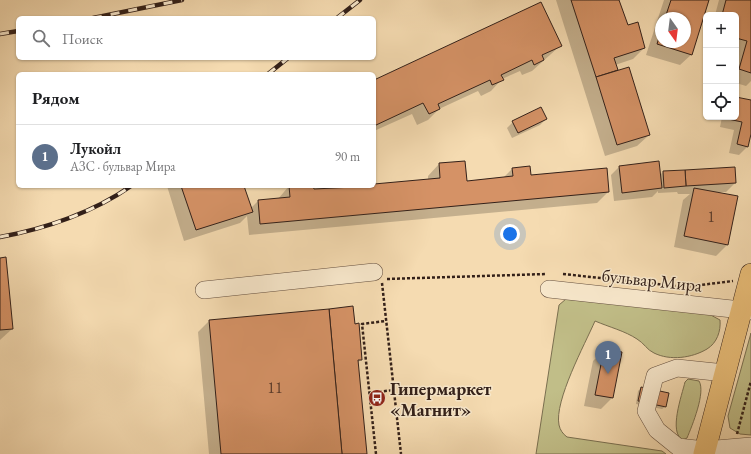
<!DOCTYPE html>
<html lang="ru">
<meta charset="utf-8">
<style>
:root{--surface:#fff;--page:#f6f6f6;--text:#202124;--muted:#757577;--line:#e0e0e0;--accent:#ea580c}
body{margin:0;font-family:"EB Garamond",serif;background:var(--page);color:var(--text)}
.controls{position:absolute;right:12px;top:12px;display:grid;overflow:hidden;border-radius:6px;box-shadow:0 1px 3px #0004}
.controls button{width:36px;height:36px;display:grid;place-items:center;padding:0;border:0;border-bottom:1px solid var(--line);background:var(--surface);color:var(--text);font:20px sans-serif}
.compass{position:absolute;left:655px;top:12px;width:36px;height:36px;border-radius:50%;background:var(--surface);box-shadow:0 1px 3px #0004;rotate:166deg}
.you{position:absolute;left:510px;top:234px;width:14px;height:14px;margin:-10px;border:3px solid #fff;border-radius:50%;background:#1a73e8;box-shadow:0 0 0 6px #1a73e833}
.badge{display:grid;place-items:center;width:26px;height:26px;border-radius:50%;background:var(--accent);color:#fff;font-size:13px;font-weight:700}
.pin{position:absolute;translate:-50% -33px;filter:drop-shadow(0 1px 2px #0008)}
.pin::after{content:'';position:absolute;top:21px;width:14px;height:12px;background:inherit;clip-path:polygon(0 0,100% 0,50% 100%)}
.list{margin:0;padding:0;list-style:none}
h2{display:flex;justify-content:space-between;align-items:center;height:52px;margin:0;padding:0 16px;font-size:17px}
h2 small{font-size:13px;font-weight:400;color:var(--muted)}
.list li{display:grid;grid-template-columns:26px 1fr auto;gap:12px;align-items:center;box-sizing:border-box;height:64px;padding:0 16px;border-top:1px solid var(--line)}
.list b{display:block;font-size:15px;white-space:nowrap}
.list p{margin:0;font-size:13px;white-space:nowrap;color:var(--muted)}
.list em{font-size:13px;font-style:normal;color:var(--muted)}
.icon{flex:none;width:22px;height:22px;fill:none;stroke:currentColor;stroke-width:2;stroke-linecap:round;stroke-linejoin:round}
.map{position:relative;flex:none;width:751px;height:454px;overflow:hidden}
.search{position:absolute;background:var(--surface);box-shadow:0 1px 3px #0004;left:16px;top:16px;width:360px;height:44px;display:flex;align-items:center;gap:10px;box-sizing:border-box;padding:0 14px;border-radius:6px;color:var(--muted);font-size:15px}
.panel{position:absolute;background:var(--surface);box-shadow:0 1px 3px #0004;left:16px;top:72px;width:360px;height:116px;border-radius:6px}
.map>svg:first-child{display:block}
.green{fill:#c1be88;stroke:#7a6f50}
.shadow{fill:#0003;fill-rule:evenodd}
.building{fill:#d59266;stroke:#332019}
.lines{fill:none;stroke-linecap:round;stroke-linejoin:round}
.minor-casing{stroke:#644f3f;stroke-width:18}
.major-casing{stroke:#332019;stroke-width:22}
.path{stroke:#332019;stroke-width:2.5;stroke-dasharray:3 2;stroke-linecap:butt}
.minor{stroke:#f8e8cc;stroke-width:17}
.major{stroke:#eabe78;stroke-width:21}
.rail-casing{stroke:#332019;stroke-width:4.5}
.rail{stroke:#f8e8cc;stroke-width:3;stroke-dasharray:9;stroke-linecap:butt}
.labels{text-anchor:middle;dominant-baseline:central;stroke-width:3;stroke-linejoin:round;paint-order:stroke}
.number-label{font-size:16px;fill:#5c3c2c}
.street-label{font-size:18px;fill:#332019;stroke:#f8e8cc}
.poi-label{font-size:18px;font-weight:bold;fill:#332019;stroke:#f8e8cc;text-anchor:start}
</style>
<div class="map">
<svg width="751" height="454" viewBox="0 0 751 454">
<rect width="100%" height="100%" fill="#f5dbb1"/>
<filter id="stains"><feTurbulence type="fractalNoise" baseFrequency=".005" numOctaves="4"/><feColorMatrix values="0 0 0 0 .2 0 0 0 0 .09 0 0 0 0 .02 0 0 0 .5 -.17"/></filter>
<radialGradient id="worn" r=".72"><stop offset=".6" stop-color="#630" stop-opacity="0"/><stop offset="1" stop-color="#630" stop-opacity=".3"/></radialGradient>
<g class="green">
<path d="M566 299 707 313 720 320C721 331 717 343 707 349 692 358 670 361 654 353 647 350 644 343 637 339 625 331 609 327 595 321 585 344 554 401 559 425 560 430 563 434 567 437L662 451 666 454H536L559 305Z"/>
<polygon points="751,333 751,435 740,434 730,428 728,416"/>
<path d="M688 379 699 381C706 392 692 426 687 438L683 440C668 433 682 395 685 382Z"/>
</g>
<g class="shadow">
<polygon points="556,0 618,0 627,26 644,48 633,59 615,65 649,135 637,146 605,156"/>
<path d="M664 0H708L692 54 680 65 646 55ZM661 18H685V42H661Z"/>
<polygon points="719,0 751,0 751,81 746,86 736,83 736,15 715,15"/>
<polygon points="560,46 532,71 522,75 520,71 502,79 491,91 481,96 478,91 439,109 428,120 417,125 412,114 374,131 374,81"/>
<polygon points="736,98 751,101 751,130 747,147 739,155 729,153 734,130 720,127 722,117 736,117"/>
<polygon points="546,119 540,125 512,138 507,128 513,122"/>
<polygon points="439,164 466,182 503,178 512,169 530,176 608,192 597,203 249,235 247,216 240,223 184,241 167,186 243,186 250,209 258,201 278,199 289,186 312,186 313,191 428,180 428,176"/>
<polygon points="619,167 659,176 663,172 734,168 735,183 726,192 716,192 727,245 716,256 674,247 683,200 690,194 678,194 677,192 658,193 658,191 652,197 614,201 611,175"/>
<polygon points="0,259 12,329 0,340"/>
<polygon points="352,308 361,360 357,363 366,454 209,454 198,332 209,321"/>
<polygon points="604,350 621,353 612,398 601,409 584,406 593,361"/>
<polygon points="641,388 665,407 662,409 636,404 638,391"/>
</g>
<g class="building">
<polygon points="571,0 619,0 628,25 638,22 645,48 614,58 618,70 596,77"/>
<polygon points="671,0 709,0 692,55 657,44 661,31 661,42 685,42 685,18 665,18"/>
<polygon points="726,0 751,0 751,73 739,69 747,41 736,38 736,15 722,15"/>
<polygon points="541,2 562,46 542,55 544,60 534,65 532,60 501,75 504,80 492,85 490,80 438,104 440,109 429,114 423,103 374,126 374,80"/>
<polygon points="629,67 650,135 617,145 596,77"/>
<polygon points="736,97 751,100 751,134 748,147 737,144 742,122 728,119 728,117 736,117"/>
<polygon points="541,107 547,119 518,133 512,121"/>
<polygon points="465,161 467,181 513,176 512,168 530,166 531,175 607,168 609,192 260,224 258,200 290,197 289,186 313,186 314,189 374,186 374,184 440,178 439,163"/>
<polygon points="659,161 662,188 622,193 619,166"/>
<polygon points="735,167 736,183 686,186 685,170"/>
<polygon points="685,170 686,186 664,188 663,171"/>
<polygon points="181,186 244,186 253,212 196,230"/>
<polygon points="694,188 738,196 728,245 684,236"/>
<polygon points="6,257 13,329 0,330 0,258"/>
<polygon points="353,306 355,324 359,323 362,360 358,360 367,454 342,454 329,309"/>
<polygon points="329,309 342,454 221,454 209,320"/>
<polygon points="604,349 622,352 613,398 595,395"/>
<polygon points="641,387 669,393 666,407 638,401"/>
</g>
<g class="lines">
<g class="minor-casing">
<g id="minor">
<polyline points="549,289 751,311"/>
<polyline points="204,290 374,272"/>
<polyline points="725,373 677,368 655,376 646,411 657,430 678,447 705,450 751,446"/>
</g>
</g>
<g class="major-casing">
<polyline id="major" points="704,454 751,274"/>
</g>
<g class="path">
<polyline points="563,274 685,287 733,281"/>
<polyline points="387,279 546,274"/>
<polyline points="382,283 401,454"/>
<polyline points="369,393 394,390"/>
<polyline points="737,434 751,381"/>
<polyline points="376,454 362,324 386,321"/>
</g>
<use href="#minor" class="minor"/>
<use href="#major" class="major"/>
<g class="rail-casing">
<g id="rail">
<polyline points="93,18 182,0"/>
<polyline points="337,18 360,0"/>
<polyline points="0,34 18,31"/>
<polyline points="268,74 288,58"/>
<path d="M0 237C45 229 94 212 131 186"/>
</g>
</g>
<use href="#rail" class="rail"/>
</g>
<defs>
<g id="bus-disc" transform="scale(0.9)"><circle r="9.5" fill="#8f2418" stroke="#f8e8cc"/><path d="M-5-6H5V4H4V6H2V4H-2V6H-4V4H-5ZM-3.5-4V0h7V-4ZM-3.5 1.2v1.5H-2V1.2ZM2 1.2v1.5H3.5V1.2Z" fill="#fff"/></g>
</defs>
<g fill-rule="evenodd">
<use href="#bus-disc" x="377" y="398"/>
</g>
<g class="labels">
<g class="number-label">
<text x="711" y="216">1</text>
<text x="275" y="387">11</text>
</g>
<g class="street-label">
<text transform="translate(652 280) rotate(6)">бульвар Мира</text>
</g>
<g class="poi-label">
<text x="390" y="388">Гипермаркет<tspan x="390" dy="21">«Магнит»</tspan></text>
</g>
</g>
<rect width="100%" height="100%" filter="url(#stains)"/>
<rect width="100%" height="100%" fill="url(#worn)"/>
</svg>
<div class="controls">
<button>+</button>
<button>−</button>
<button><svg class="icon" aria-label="locate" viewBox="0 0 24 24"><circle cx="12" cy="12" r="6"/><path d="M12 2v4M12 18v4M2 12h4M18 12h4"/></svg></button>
</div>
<svg class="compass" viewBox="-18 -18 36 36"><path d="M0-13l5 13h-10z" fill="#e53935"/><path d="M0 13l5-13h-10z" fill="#757577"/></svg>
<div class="you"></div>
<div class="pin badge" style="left:608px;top:374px;background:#5c6f8a">1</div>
<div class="search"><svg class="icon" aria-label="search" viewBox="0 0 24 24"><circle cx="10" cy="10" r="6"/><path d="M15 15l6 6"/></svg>Поиск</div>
<section class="panel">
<h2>Рядом<small></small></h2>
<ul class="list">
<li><span class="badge" style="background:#5c6f8a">1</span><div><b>Лукойл</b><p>АЗС · бульвар Мира</p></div><em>90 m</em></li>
</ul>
</section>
</div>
